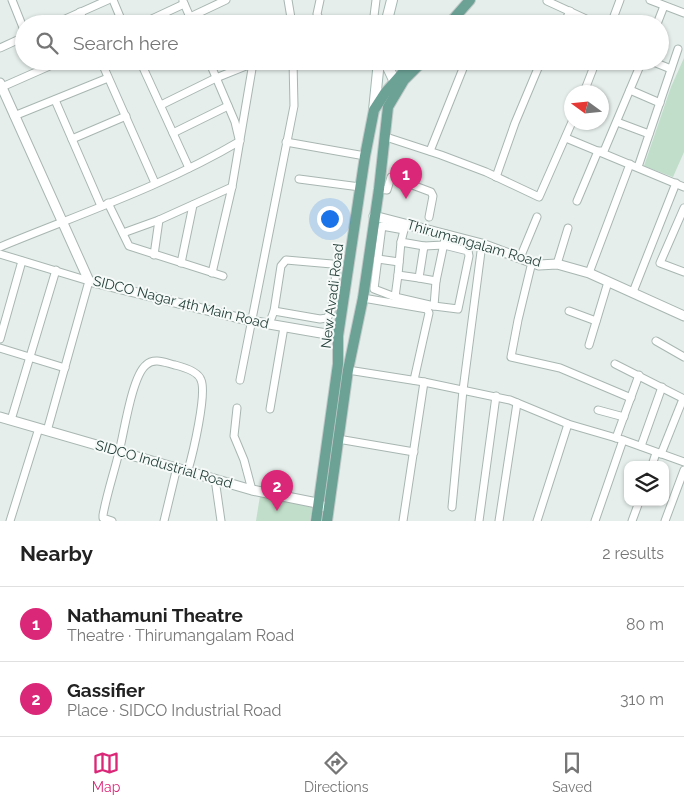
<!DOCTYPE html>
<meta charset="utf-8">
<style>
:root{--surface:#fff;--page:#f6f6f6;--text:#222;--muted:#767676;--line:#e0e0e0;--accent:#db2777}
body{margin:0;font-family:Raleway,sans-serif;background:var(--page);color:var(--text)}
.controls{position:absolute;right:15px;bottom:15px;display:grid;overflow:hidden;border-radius:10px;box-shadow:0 1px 4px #0004}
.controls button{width:45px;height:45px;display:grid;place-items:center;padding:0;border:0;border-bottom:1px solid var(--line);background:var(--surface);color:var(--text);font:25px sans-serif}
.compass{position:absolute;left:564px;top:85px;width:45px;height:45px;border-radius:50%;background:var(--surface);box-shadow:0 1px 4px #0004;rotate:285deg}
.you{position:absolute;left:329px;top:218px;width:18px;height:18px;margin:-12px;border:4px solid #fff;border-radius:50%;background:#1a73e8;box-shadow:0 0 0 8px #1a73e833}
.badge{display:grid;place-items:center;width:32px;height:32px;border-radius:50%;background:var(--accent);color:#fff;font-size:16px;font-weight:700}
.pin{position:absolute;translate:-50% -41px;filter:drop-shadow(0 1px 2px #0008)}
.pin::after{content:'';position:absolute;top:26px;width:18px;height:15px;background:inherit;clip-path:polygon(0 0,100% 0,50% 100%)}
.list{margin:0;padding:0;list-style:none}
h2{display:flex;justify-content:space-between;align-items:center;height:65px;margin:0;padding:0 20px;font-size:21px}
h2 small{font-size:16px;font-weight:400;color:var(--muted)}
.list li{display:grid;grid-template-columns:32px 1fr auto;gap:15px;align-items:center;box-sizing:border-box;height:75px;padding:0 20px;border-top:1px solid var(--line)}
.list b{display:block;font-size:19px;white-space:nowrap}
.list p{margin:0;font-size:16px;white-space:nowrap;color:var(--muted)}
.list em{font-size:16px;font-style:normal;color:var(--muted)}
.icon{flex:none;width:28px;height:28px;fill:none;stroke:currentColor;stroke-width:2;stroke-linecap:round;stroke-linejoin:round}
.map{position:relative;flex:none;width:684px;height:521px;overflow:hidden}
.search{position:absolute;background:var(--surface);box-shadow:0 1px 4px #0004;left:15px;right:15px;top:15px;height:55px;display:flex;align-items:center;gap:12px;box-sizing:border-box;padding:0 18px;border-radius:28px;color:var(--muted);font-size:19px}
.sheet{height:215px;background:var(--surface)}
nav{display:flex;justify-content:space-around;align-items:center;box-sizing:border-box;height:70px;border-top:1px solid var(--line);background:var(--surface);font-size:14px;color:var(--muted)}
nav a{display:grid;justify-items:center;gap:2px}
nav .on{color:var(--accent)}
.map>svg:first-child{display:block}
.green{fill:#c0dec9}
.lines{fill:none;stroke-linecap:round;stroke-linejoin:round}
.minor-casing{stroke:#a8b6b2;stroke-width:9}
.tertiary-casing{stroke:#a8b6b2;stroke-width:11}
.secondary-casing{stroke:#a4b9b3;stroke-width:12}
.primary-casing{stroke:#c2cac8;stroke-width:12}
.minor{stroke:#fff;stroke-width:7}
.tertiary{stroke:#fff;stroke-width:9}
.secondary{stroke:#fff;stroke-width:10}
.primary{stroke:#6ca296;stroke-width:10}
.labels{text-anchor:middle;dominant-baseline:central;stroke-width:4;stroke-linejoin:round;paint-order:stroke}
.street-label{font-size:14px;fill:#25403a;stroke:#f6faf8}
</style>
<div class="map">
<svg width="684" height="521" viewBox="0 0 684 521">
<rect width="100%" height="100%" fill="#e5eeeb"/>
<g class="green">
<polygon points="684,58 684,152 673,177 644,166 671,87"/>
<polygon points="260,496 312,507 310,521 256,521"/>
</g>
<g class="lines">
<g class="minor-casing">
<g id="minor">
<polyline points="12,0 24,30"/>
<polyline points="113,0 123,24"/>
<polyline points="288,0 292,24"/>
<polyline points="320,0 317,14 321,22 328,24"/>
<polyline points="650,0 684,13"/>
<polyline points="183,1 193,24"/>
<polyline points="547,1 597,24"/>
<polyline points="80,12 85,24"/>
<polyline points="190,17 226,0"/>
<polyline points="54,24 108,0"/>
<polyline points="141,24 184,4"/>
<polyline points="259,24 263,22"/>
<polyline points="373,24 376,0"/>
<polyline points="564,24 570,11"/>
<polyline points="611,24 620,0"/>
<polyline points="657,24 664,6"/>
<polyline points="0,48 24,37"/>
<polyline points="101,61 155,183"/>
<polyline points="140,61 189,168"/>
<polyline points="209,61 235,122 239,139"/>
<polyline points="347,61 364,64 367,61"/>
<polyline points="651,61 671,69"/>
<polyline points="2,87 61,61"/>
<polyline points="630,90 660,103"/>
<polyline points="584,92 596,61"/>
<polyline points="55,100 101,206"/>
<polyline points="161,105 216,78 256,62"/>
<polyline points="14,116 108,78"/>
<polyline points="617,122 649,134"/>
<polyline points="173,133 228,106"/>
<polyline points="386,137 441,155 486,172 539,197 572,122"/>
<polyline points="566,138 684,187"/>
<polyline points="72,139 126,116"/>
<polyline points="286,142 365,156"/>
<polyline points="430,151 466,61"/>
<polyline points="638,167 678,49"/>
<polyline points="496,177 515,123 541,61"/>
<polyline points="299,179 360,187"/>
<polyline points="379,189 387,190 391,177 431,192 433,196 429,217"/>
<polyline points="577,201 598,151 604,151 642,61"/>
<polyline points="108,203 129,246 223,276"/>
<polyline points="684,208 660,263 684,272"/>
<polyline points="405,226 401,242 424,246 419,278 436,281"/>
<polyline points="123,233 159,220 232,187"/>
<polyline points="401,242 398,275 419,278"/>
<path d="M0 247C80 214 166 185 240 141"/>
<polyline points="0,254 89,281 47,431"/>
<polyline points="154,255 159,220"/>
<polyline points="520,258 537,217"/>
<polyline points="378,259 399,262"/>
<polyline points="532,262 518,320 511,357 560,368 631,398"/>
<polyline points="181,263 193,205"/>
<polyline points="557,264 568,228"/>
<polyline points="212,273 232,187 253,63"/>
<polyline points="589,273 630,164"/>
<polyline points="398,275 395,297 434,306 458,309 469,256 468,251 444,245 424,246"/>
<polyline points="633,292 676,183"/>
<polyline points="395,297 374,289 382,226 404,230"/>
<polyline points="363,298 427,309 429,313 414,380"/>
<polyline points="434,306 436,281 446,234"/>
<polyline points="274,311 320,319 327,318 331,312 334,293"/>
<polyline points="569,311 596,321"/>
<polyline points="269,324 274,311 281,266 286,260 332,264 336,270 334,293 344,294"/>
<polyline points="0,339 22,261"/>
<polyline points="656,341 684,357"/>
<polyline points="589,345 608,282"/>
<polyline points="0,348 65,368"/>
<polyline points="615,364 684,399"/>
<polyline points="348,370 424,382 510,400 568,424 623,440 684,462"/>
<polyline points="240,380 294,106 293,61"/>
<polyline points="237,408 234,436 244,460 252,490"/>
<polyline points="270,409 284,327"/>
<polyline points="598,410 624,417"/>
<polyline points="11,420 56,270"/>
<polyline points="616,438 639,375"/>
<polyline points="338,439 414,452"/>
<polyline points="641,446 662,387"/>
<polyline points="661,454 683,399"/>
<polyline points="652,465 656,453"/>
<polyline points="215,479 221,521"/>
<polyline points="452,507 463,390 482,244"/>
<polyline points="10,521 39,428"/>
<path d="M112 521 103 518V515C107 493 114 473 119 452 124 433 132 376 146 365 154 357 166 363 175 365 183 367 198 371 201 380 207 394 193 453 188 470"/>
<polyline points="164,521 177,467"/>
<polyline points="403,521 424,382"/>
<polyline points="479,521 496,396"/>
<polyline points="499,521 517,403"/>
<polyline points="537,521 568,424"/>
<polyline points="595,521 623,440"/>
<polyline points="632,521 639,502"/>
<polyline points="665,521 684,470"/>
</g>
</g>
<g class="tertiary-casing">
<g id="tertiary">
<polyline points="0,83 89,281 251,321 338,336"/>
<polyline points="374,216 482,244 539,265 557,264 589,273 684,316"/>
<polyline points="0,417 252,490 317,503 325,507"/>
</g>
</g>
<g class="secondary-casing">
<g id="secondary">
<polyline points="386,24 392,0"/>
<polyline points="385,61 395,82 399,86"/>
<polyline points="374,110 379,61"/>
</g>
</g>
<g class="primary-casing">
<g id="primary">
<polyline points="449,24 470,0"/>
<polyline points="316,521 338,364 338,336 365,156 374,110 385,93 413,61"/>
<polyline points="327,521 348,370 363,298 379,189 388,107 404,80 423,61"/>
</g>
</g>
<use href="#minor" class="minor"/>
<use href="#tertiary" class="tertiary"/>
<use href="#secondary" class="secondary"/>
<use href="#primary" class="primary"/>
</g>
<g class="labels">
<g class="street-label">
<text transform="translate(474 243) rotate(16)">Thirumangalam Road</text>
<text transform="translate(332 296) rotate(-83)">New Avadi Road</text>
<text transform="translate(181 302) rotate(14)">SIDCO Nagar 4th Main Road</text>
<text transform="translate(164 464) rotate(16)">SIDCO Industrial Road</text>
</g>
</g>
</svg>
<div class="controls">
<button><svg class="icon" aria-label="layers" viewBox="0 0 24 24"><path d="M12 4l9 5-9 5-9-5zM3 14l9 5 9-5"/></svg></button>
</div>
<svg class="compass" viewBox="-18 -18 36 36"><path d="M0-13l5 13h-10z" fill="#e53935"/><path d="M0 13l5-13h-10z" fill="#767676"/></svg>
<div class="you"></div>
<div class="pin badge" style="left:406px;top:199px">1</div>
<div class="pin badge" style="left:277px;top:511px">2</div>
<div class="search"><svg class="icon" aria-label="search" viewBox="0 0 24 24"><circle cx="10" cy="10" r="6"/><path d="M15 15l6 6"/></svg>Search here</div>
</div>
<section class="sheet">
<h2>Nearby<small>2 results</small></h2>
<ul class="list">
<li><span class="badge">1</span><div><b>Nathamuni Theatre</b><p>Theatre · Thirumangalam Road</p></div><em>80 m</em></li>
<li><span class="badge">2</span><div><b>Gassifier</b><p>Place · SIDCO Industrial Road</p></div><em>310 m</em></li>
</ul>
</section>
<nav>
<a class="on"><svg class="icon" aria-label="map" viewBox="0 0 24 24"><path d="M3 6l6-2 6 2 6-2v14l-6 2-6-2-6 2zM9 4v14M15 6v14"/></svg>Map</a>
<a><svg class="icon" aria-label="directions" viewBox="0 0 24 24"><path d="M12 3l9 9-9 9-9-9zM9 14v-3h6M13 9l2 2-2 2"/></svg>Directions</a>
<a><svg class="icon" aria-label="saved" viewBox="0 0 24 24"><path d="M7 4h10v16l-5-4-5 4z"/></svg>Saved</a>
</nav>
